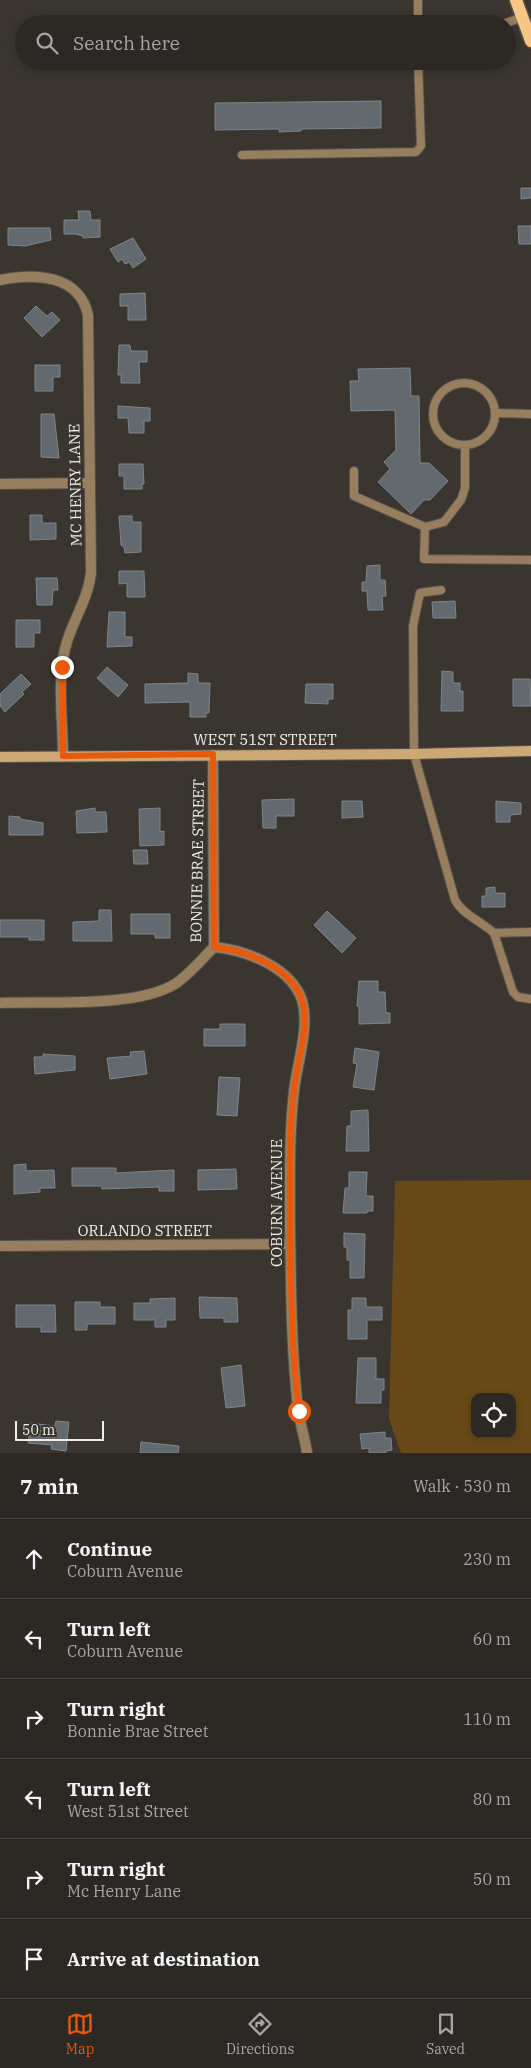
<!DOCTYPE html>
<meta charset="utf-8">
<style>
:root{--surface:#2c2823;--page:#383430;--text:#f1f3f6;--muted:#a6a6a6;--line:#484441;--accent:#ea580c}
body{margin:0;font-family:"IBM Plex Serif",serif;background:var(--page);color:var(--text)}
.controls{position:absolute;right:15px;bottom:15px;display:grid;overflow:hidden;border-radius:10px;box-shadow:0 2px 8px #0003}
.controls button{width:45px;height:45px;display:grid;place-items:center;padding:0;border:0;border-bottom:1px solid var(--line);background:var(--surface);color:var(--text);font:25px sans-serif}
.scale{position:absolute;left:15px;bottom:12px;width:89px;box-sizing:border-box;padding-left:5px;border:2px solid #f0ede9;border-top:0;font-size:14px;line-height:18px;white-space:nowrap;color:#f0ede9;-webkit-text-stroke:4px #3a352f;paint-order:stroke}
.stop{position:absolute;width:15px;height:15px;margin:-11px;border:4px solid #ea580c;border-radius:50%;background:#fff}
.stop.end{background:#ea580c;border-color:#fff;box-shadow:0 1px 5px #0008}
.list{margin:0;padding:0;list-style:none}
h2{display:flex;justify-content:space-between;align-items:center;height:65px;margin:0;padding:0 20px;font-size:21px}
h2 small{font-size:16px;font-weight:400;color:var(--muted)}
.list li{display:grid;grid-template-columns:32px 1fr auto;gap:15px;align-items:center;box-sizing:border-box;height:80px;padding:0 20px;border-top:1px solid var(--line)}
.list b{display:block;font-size:19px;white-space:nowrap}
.list p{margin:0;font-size:16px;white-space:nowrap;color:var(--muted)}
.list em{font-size:16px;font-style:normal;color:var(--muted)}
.icon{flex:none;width:28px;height:28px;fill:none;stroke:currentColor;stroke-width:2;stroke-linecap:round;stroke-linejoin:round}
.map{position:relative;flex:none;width:531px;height:1453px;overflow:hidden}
.search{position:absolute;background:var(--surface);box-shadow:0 2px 8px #0003;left:15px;right:15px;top:15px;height:55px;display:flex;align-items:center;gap:12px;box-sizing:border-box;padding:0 18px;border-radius:28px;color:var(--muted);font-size:19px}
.sheet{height:545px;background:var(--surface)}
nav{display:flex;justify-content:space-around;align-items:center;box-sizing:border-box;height:70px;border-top:1px solid var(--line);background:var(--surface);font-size:14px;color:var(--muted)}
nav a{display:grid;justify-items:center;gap:2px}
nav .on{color:var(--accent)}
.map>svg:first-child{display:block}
.green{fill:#684817;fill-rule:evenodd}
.building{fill:#62696f;stroke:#7e858b}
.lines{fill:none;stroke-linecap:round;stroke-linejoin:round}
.lane-casing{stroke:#57524d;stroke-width:10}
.street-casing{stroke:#57524d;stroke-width:12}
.secondary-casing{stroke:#57524d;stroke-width:12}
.primary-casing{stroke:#57524d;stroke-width:15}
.lane{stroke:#967e5f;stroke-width:8}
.street{stroke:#967e5f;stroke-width:10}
.secondary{stroke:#cda774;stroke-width:10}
.primary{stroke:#f7c684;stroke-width:12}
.route{stroke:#ea580c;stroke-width:6}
.labels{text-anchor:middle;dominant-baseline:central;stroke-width:4.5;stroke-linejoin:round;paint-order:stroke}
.street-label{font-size:15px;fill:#f0ede9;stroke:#3a352f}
</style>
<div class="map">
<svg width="531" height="1453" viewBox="0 0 531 1453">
<rect width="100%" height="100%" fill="#3a352f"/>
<path class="green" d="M531 1180V1453H401L389 1419 395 1181ZM475 1397H512V1434H475Z"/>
<g class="building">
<polygon points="381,101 381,128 301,129 301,131 279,132 279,129 215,130 215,103"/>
<polygon points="521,188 531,188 531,198 521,199"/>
<polygon points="78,211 90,211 91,220 100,220 100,237 83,238 83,236 75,234 64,234 64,220 79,220"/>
<polygon points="518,226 531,226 531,244 519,244"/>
<polygon points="8,228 50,228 51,240 25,246 8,245"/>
<polygon points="133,238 146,259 133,268 129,262 125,264 122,259 118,262 110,249"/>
<polygon points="145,293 146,320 128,320 128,306 120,306 120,294"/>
<polygon points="36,306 47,316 52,312 60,320 42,337 24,318"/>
<polygon points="119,345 130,345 131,351 147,351 147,362 139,362 140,383 121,383 121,375 118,375"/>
<polygon points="35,365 60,365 60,377 53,377 53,391 35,391"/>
<polygon points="410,368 411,396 419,396 420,463 429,463 448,481 430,500 424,500 411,514 378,482 390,469 384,462 396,450 395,410 351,411 350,381 359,381 358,369"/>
<polygon points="118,406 150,408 150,421 144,421 144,433 129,433 128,418 118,418"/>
<polygon points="41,414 54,414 59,458 41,457"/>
<polygon points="119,464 143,464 144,484 142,484 142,489 124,489 124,476 119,476"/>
<polygon points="30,515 42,515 42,523 56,523 56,539 30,540"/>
<polygon points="119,516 132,516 132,522 141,522 141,552 125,553 124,547 121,545"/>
<polygon points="380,565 380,580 385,580 386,596 382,596 383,610 368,610 367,591 362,591 362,582 366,582 367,566"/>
<polygon points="119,571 144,571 145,597 127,597 127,583 119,584"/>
<polygon points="36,578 57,578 58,590 53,590 52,605 37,605"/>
<polygon points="455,601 456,618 433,618 432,602"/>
<polygon points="109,612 125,612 125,637 132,637 132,646 107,647"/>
<polygon points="16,620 40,620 40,633 34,633 34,647 16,647"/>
<polygon points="107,667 128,685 118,697 97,678"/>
<polygon points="442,671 453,672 453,683 460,683 460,691 463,691 463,711 441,711"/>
<polygon points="188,673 198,674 198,683 210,683 209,713 206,713 206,717 190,717 190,702 145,703 145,684 188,683"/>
<polygon points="21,674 31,684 22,692 24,694 5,712 0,706 0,694"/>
<polygon points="513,679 530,679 531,706 513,706"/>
<polygon points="306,684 333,684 333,699 328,699 328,704 305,703"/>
<polygon points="294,799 294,816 276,816 276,828 263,828 262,800"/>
<polygon points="342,801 362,801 363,817 342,818"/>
<polygon points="496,801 521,803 521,814 510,815 510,822 496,822"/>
<polygon points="95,808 95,812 106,812 107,832 77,833 76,811"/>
<polygon points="160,808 160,832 164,831 164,845 140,846 139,809"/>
<polygon points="9,816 20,817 20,819 43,823 43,835 9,835"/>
<polygon points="133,850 147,850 148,864 134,864"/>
<polygon points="495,887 495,893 505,893 505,907 482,907 482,896 486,896 486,888"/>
<polygon points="99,910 111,910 112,941 73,941 73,922 99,921"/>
<polygon points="327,911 356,938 342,953 314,925"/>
<polygon points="131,914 170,914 170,938 155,938 155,934 131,934"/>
<polygon points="0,920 44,920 44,940 29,940 29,937 0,937"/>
<polygon points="359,981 378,981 378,992 385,992 386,1013 390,1013 390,1023 359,1024 359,1006 357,1006"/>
<polygon points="220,1024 245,1024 245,1046 204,1046 204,1029 220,1029"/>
<polygon points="355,1048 379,1052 374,1090 353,1087 357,1064 353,1063"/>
<polygon points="144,1051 147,1074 110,1079 107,1058 131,1056 130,1052"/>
<polygon points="43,1054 75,1056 75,1070 35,1074 34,1057 43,1057"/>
<polygon points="219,1077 240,1078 237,1116 217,1115"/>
<polygon points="368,1110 369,1151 346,1151 347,1126 351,1126 351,1111"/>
<polygon points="26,1164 26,1171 54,1170 55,1188 40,1188 40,1192 14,1194 14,1165"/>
<polygon points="72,1168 116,1168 116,1173 174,1170 174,1191 159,1191 159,1187 102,1189 102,1186 72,1186"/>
<polygon points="236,1169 237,1189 198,1190 198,1170"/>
<polygon points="349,1172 367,1172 366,1196 373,1196 373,1211 367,1211 367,1213 343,1213 345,1188 349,1188"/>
<polygon points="344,1233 365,1234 364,1278 350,1278 350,1260 347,1260 347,1247 344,1247"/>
<polygon points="199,1297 237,1298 238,1322 224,1322 224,1318 200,1318"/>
<polygon points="175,1298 175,1320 166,1320 166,1327 155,1327 155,1320 134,1320 134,1303 150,1303 150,1299"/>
<polygon points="352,1298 366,1298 366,1307 382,1307 382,1320 367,1320 367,1339 348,1339 348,1310 352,1310"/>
<polygon points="75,1302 100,1302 100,1307 115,1307 115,1324 87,1324 87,1330 75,1330"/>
<polygon points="16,1305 55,1305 56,1332 41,1332 41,1327 16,1327"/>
<polygon points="358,1358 376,1358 376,1379 384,1379 384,1390 381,1390 381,1403 356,1403"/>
<polygon points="241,1365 245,1406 226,1408 221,1368"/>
<polygon points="56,1421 69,1422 66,1451 51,1449 52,1445 28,1443 30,1423 55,1426"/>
<polygon points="385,1432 385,1438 391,1438 392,1450 386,1451 386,1453 369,1453 369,1448 362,1449 360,1434"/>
<polygon points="141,1442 179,1446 178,1453 140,1453"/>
</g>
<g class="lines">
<g class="lane-casing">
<g id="lane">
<polyline points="418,24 418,0"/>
<polyline points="504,24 522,17"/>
<polyline points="242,155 416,152 421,146 418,61"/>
<circle cx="464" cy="414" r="31"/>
<polyline points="495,413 531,414"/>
<polyline points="465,445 465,488 461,500 444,522 425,527 424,559 531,560"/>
<polyline points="354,471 354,496 425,527"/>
<path d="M441 590 420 593 413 626 414 754 455 900C463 915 481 921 494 933L531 932"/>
<polyline points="494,933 513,992 518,997 531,999"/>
</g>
</g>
<g class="street-casing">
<g id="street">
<path d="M0 280C34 273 79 274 88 315L91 573C88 601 71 622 65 649 57 680 63 723 63 756"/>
<polyline points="0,484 89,483"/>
<path d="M214 947C244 950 286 965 300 995 312 1021 297 1063 294 1091 289 1135 290 1180 290 1224 291 1285 291 1347 298 1409 300 1424 305 1438 307 1453"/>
<path d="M0 1003C48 1001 136 1008 175 984 190 974 202 959 214 947L213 755"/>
<polyline points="0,1246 290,1244"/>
</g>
</g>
<g class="secondary-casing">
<polyline id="secondary" points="0,757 414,754 531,751"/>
</g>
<g class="primary-casing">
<polyline id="primary" points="516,0 531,41"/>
</g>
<use href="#lane" class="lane"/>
<use href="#street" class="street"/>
<use href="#secondary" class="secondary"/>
<use href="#primary" class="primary"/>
</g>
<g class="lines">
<path class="route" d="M62 667 63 756 213 754 214 947C244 950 287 966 300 995 312 1023 297 1060 294 1088 289 1131 290 1174 290 1217 291 1282 291 1346 299 1411"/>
</g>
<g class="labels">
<g class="street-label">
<text transform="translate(75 485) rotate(-91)">MC HENRY LANE</text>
<text x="265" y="739">WEST 51ST STREET</text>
<text transform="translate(197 861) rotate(-89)">BONNIE BRAE STREET</text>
<text transform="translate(276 1203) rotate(-90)">COBURN AVENUE</text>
<text x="145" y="1230">ORLANDO STREET</text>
</g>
</g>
</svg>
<div class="controls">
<button><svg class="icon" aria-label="locate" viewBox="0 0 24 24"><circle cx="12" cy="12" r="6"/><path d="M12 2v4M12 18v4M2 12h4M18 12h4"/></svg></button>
</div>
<div class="scale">50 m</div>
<div class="stop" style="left:299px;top:1411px"></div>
<div class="stop end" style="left:62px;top:667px"></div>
<div class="search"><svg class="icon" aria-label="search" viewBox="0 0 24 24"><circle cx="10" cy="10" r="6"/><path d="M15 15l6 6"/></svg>Search here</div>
</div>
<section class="sheet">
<h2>7 min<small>Walk · 530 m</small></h2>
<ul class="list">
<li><svg class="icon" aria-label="ahead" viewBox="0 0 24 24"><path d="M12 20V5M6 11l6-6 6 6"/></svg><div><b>Continue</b><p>Coburn Avenue</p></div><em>230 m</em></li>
<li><svg class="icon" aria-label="left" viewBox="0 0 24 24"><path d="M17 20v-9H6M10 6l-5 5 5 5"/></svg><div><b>Turn left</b><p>Coburn Avenue</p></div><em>60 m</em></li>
<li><svg class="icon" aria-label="right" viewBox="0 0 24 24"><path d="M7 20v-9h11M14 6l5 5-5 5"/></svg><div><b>Turn right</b><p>Bonnie Brae Street</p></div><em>110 m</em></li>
<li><svg class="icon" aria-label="left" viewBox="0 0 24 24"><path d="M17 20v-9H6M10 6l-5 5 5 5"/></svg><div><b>Turn left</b><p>West 51st Street</p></div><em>80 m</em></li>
<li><svg class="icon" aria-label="right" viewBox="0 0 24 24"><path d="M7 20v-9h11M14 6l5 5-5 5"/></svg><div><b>Turn right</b><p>Mc Henry Lane</p></div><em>50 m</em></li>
<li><svg class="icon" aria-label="arrive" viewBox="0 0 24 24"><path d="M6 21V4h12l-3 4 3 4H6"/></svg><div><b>Arrive at destination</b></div></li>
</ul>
</section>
<nav>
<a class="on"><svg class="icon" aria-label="map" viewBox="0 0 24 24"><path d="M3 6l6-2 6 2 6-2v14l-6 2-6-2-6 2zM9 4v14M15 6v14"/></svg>Map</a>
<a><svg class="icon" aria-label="directions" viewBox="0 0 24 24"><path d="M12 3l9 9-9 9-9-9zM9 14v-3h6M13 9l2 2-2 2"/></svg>Directions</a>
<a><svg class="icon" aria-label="saved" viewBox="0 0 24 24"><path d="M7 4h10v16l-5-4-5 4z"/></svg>Saved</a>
</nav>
